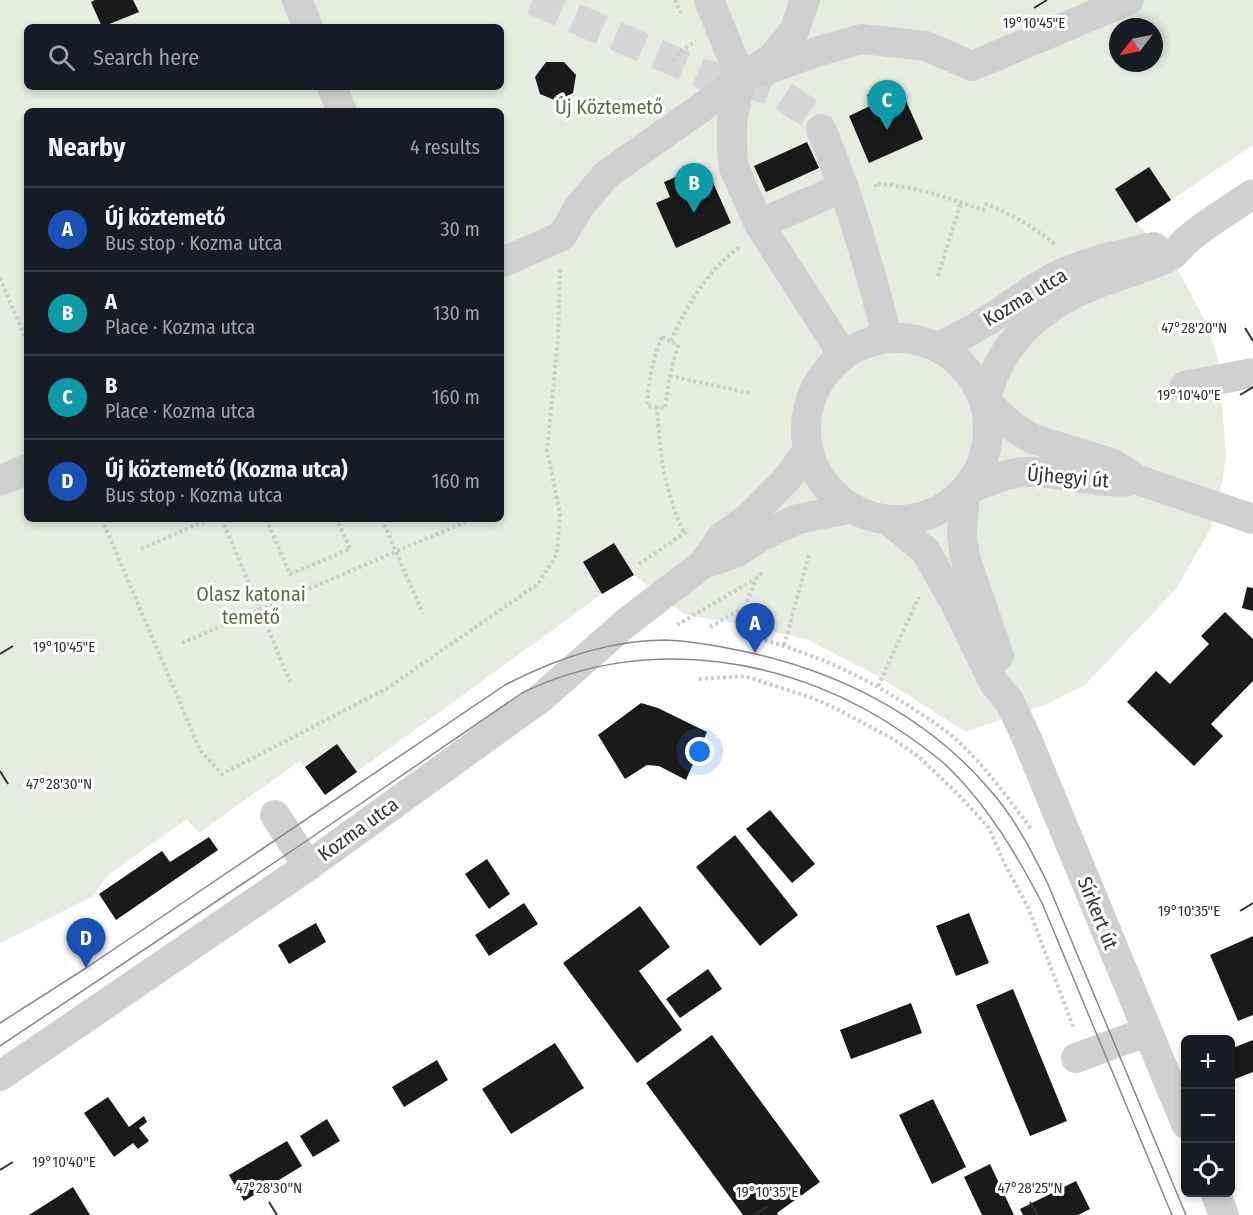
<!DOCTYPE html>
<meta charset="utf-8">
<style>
:root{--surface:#171b24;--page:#242831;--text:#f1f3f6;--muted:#9ea1a6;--line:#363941;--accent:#d93025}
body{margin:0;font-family:"Fira Sans Condensed",sans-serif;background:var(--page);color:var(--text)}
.controls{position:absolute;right:18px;bottom:18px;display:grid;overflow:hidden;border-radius:9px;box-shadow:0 3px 9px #0003}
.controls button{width:54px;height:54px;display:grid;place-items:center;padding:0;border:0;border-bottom:2px solid var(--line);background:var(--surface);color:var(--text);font:30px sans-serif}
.compass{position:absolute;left:1109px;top:18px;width:54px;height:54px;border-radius:50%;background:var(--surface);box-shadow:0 3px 9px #0003;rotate:238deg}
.you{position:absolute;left:700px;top:752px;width:21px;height:21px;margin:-15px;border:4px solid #fff;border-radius:50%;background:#1a73e8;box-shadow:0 0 0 9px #1a73e833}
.badge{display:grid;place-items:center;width:39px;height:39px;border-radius:50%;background:var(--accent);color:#fff;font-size:20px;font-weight:700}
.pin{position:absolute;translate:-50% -50px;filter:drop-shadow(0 2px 3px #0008)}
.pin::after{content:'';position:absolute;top:32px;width:21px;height:18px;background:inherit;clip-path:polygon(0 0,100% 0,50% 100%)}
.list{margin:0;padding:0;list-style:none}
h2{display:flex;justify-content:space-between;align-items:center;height:78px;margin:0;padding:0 24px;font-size:26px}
h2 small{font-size:20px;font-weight:400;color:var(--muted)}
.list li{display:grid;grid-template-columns:39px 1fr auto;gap:18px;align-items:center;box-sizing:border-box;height:84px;padding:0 24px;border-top:2px solid var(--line)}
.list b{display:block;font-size:22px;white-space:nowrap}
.list p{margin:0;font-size:20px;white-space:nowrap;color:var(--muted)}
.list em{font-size:20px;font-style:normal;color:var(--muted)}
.icon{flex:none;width:33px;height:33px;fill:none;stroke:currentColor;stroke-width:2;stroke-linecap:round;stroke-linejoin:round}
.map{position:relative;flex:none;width:1253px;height:1215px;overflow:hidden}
.search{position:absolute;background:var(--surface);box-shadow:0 3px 9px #0003;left:24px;top:24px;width:480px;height:66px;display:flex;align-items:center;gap:15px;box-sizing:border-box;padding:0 21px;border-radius:9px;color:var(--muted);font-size:22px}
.panel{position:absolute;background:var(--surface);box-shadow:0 3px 9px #0003;left:24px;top:108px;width:480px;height:414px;border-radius:9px}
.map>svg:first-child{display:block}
.green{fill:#e6ecdf;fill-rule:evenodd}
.building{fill:#1a1a1a}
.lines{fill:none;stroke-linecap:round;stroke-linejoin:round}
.minor-tunnel{stroke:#d6d6d6;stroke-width:30;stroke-dasharray:30 15;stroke-linecap:butt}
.path{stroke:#cdcdcd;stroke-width:4;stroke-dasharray:3 3;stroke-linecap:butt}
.minor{stroke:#d0d0d0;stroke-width:30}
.tram{stroke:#888;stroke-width:1.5}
.ticks{fill:none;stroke:#333;stroke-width:2}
.labels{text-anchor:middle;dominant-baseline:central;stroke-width:6;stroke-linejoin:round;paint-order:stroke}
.park-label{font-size:20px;fill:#56703f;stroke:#fff}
.street-label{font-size:20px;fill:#333;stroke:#fff}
.ticks-label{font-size:15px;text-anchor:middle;fill:#333;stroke:#fff;stroke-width:6;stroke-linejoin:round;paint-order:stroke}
</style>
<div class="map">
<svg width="1253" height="1215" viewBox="0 0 1253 1215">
<rect width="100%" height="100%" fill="#fff"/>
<path class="green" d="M0 0H1253V145L1137 223 1170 258 1186 285 1207 324 1219 365 1226 455 1222 483 1211 528 1176 589 1086 684 1049 703 966 732 876 675 808 640 756 627 684 614 634 575 602 594 325 795 300 761 199 833 187 819 108 875 93 896 0 943ZM27 27H501V87H27ZM1118 27H1154V63H1118ZM27 111H501V519H27Z"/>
<g class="building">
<polygon points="95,0 133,0 139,12 102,27 91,2"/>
<polygon points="546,62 564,62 576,75 573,93 557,101 540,94 535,77"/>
<polygon points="887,86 892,96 902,92 923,139 869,163 849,116 872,105 867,95"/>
<polygon points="807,142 819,168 766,192 754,166"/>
<polygon points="1149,167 1171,200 1136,223 1115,189"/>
<polygon points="685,173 691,187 711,178 731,223 676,248 656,203 670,197 664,182"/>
<polygon points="614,543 634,575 602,594 583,562"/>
<polygon points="1247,587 1253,588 1253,611 1242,608"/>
<polygon points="1225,612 1253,639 1253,681 1211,724 1223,736 1194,766 1127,702 1156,671 1170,684 1209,644 1201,636"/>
<polygon points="641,703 658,708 707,732 686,780 659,766 647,765 625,779 598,735"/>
<polygon points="337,744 357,772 325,795 305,767"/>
<polygon points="770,810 815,864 792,883 746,829"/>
<polygon points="735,835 798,915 760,946 696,867"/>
<polygon points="209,837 218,850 116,920 99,894 162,851 170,862"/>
<polygon points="487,859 510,894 489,909 465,874"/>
<polygon points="524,903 538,924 489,956 475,935"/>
<polygon points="640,906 670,947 639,971 682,1030 637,1063 563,963"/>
<polygon points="969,913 989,963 956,976 936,926"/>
<polygon points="316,923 326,942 289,964 278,945"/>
<polygon points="1253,936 1253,1015 1238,1021 1210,955"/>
<polygon points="708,969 722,989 680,1018 666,999"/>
<polygon points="1013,989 1067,1121 1030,1136 976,1005"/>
<polygon points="911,1003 922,1033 851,1059 840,1030"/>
<polygon points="712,1035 820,1182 777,1213 778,1215 743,1215 646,1083"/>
<polygon points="1253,1040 1253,1072 1235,1079 1230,1068 1230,1049"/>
<polygon points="555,1043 584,1088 511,1134 482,1089"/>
<polygon points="437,1060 448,1080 404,1107 392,1087"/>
<polygon points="108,1097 129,1127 144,1116 147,1122 139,1128 149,1141 138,1149 133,1143 114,1157 84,1113"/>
<polygon points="933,1099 966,1167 932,1184 899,1115"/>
<polygon points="327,1119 340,1141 313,1157 300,1136"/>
<polygon points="287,1141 302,1166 244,1201 229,1175"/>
<polygon points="990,1164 1014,1215 982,1215 964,1177"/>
<polygon points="1076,1181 1090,1209 1078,1215 1023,1215 1020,1209"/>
<polygon points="73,1187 90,1215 29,1215"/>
</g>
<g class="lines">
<polyline class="minor-tunnel" points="533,0 708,76 741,79 782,95 812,115 821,129"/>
<g class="path">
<polyline points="675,0 681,13"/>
<polyline points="673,61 682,50 696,41"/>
<path d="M876 187 875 184C913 185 948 198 983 210L986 204C1011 214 1034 227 1056 245"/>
<polyline points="938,276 961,202"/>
<polyline points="0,278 27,342"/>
<path d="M662 337 678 345 670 376 665 408 647 406C649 382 652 359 662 337Z"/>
<path d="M671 341C688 303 707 271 741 246"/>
<polyline points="670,376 750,393"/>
<path d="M657 406C660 456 663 486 684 533"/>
<polyline points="102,519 200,750 222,774 386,689 538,584 557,554 560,514 547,450 558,340 560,267"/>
<polyline points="222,519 291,684"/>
<polyline points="266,519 290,574 350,549 337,519"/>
<polyline points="382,519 423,614"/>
<polyline points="141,549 209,519"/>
<polyline points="639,564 689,530"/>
<path d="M762 573 756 579 745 607 749 636C808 651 861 674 912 708 932 721 951 733 967 750 991 774 1011 802 1031 829"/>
<polyline points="677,625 755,579"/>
<polyline points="710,627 745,607"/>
<polyline points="182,643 472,519"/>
<polyline points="784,645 809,555"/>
<polyline points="699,679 744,676 810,697 837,709 893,739 919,757 955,791 989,828 1005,865 1028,907 1074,1029"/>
<polyline points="878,686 919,597"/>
</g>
<g class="minor">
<polyline points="297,0 308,27"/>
<polyline points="709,0 741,79 732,120 732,150 734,168 759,224 843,355"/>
<polyline points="761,72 819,51 862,39 926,46 972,66 1129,0"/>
<polyline points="332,87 342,111"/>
<path d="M821 129C849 196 869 265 887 336"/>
<polyline points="759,224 844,187"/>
<polyline points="501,263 562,236 579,207 606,175 773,57 794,31 805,0"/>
<circle cx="897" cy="429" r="91"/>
<path d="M938 347C959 337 980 326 999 313 1019 299 1039 284 1061 274 1091 260 1123 254 1154 247"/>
<polyline points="1185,386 1253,373"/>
<path d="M985 402C998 347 1033 312 1084 289 1111 277 1142 270 1169 257 1176 253 1180 246 1186 241 1206 223 1231 209 1253 194"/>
<polyline points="985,402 1016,429 1033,439 1112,463 1138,480 1253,519"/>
<polyline points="0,481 27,469"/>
<polyline points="965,491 962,534 965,557 999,656"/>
<path d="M965 491C988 481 1011 470 1036 472 1067 473 1098 484 1129 481"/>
<polyline points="888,520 925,550 954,601 994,683 1010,702 1027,739 1186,1124"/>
<polyline points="703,564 722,537 748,518 785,481 808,451"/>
<polyline points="275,815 308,866"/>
<polyline points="1076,1058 1146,1032"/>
<polyline points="0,1076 308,866 542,697 627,622 703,564 736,553 760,537 798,519 852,508"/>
<polyline points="1215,1192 1224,1215"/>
</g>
<g class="tram">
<path d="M0 1023 86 968 505 685C555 659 608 640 665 640 689 641 713 645 737 650 834 669 925 714 990 790 1014 817 1031 850 1047 882L1186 1215"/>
<path d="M0 1046 296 848 522 693C646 632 797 657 908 736 922 746 938 757 950 769 989 808 1017 855 1042 903L1172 1215"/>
</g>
</g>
<path class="ticks" d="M1034 8 1047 0M1245 328 1253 341M1240 395 1253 387M0 654 13 646M0 771 8 784M1240 911 1253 903M0 1170 13 1162M269 1202 277 1215M1030 1202 1038 1215M754 1215 767 1207"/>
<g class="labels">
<g class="park-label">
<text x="609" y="107">Új Köztemető</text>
<text x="251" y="594">Olasz katonai<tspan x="251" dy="23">temető</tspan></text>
</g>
<g class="street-label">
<text transform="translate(1025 297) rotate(-31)">Kozma utca</text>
<text transform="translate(1068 477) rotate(5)">Újhegyi út</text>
<text transform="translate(358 829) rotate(-36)">Kozma utca</text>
<text transform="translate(1098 913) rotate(68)">Sírkert út</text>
</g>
</g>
<g class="ticks-label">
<text x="1034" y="28">19°10'45"E</text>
<text x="1194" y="333">47°28'20"N</text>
<text x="1189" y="400">19°10'40"E</text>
<text x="64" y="652">19°10'45"E</text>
<text x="59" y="789">47°28'30"N</text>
<text x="1189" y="916">19°10'35"E</text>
<text x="64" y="1167">19°10'40"E</text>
<text x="269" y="1193">47°28'30"N</text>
<text x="1030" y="1193">47°28'25"N</text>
<text x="767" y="1197">19°10'35"E</text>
</g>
</svg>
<div class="controls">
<button>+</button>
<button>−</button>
<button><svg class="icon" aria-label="locate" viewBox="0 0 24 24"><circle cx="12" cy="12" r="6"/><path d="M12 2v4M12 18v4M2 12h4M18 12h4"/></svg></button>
</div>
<svg class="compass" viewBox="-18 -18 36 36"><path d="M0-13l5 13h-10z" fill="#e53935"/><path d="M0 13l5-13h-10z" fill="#9ea1a6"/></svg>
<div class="you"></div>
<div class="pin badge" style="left:755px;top:653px;background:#1a4fb4">A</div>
<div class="pin badge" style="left:694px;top:213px;background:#0f9aa8">B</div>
<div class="pin badge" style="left:887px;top:130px;background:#0f9aa8">C</div>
<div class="pin badge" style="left:86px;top:968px;background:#1a4fb4">D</div>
<div class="search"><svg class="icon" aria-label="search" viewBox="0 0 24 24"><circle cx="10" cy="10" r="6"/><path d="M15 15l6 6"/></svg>Search here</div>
<section class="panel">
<h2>Nearby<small>4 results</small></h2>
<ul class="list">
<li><span class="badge" style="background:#1a4fb4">A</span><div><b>Új köztemető</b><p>Bus stop · Kozma utca</p></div><em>30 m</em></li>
<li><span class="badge" style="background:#0f9aa8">B</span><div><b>A</b><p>Place · Kozma utca</p></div><em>130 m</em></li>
<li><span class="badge" style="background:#0f9aa8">C</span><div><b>B</b><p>Place · Kozma utca</p></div><em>160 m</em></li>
<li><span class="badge" style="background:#1a4fb4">D</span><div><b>Új köztemető (Kozma utca)</b><p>Bus stop · Kozma utca</p></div><em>160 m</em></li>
</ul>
</section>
</div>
